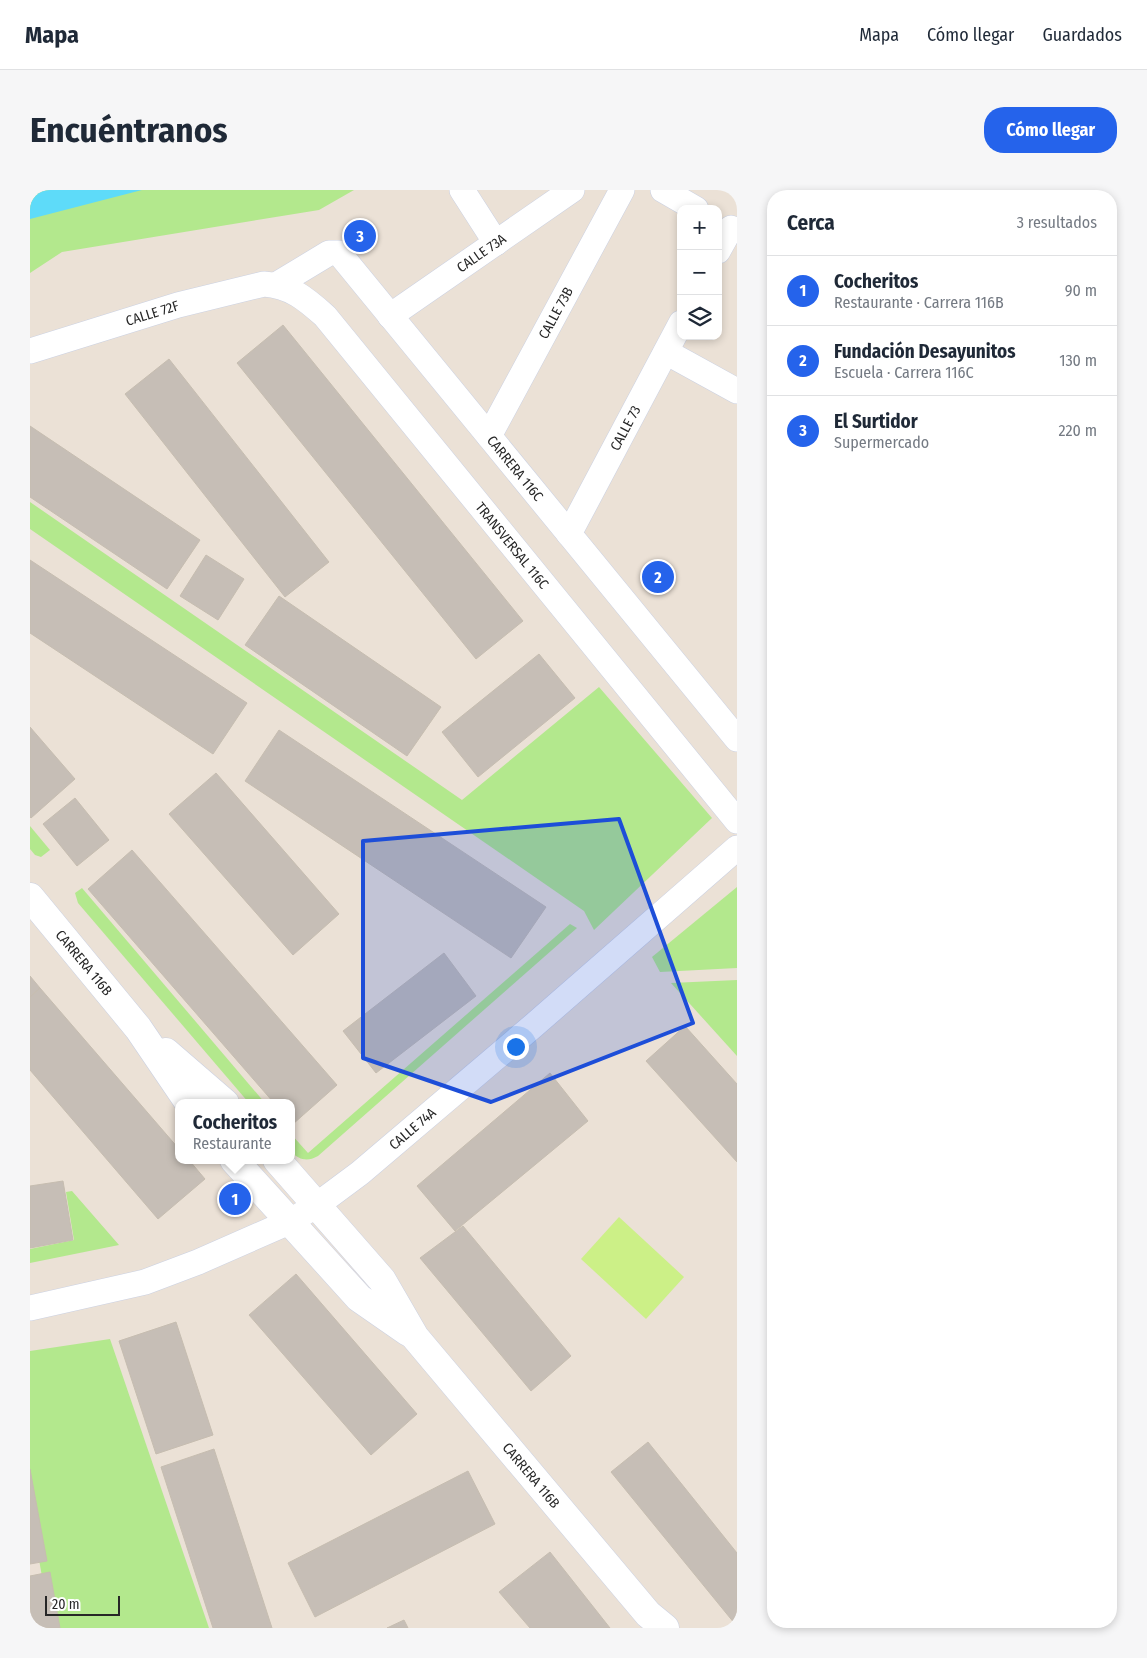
<!DOCTYPE html>
<html lang="es">
<meta charset="utf-8">
<style>
:root{--surface:#fff;--page:#f6f6f7;--text:#1f2937;--muted:#747a83;--line:#e0e1e3;--accent:#2563eb}
body{margin:0;font-family:"Fira Sans Condensed",sans-serif;background:var(--page);color:var(--text)}
.controls{position:absolute;right:15px;top:15px;display:grid;overflow:hidden;border-radius:10px;box-shadow:0 2px 8px #0003}
.controls button{width:45px;height:45px;display:grid;place-items:center;padding:0;border:0;border-bottom:1px solid var(--line);background:var(--surface);color:var(--text);font:25px sans-serif}
.scale{position:absolute;left:15px;bottom:12px;width:75px;box-sizing:border-box;padding-left:5px;border:2px solid #272727;border-top:0;font-size:14px;line-height:18px;white-space:nowrap;color:#272727;-webkit-text-stroke:4px #fff;paint-order:stroke}
.you{position:absolute;left:485px;top:856px;width:18px;height:18px;margin:-12px;border:4px solid #fff;border-radius:50%;background:#1a73e8;box-shadow:0 0 0 8px #1a73e833}
.badge{display:grid;place-items:center;width:32px;height:32px;border-radius:50%;background:var(--accent);color:#fff;font-size:16px;font-weight:700}
.pin{position:absolute;translate:-50% -50%;border:2px solid #fff;box-shadow:0 1px 5px #0006}
.popup{position:absolute;left:145px;top:909px;width:120px;height:65px;box-sizing:border-box;display:grid;place-content:center;border-radius:10px;background:var(--surface);filter:drop-shadow(0 1px 4px #0005);font-size:16px;white-space:nowrap;color:var(--muted)}
.popup b{font-size:19px;color:var(--text)}
.popup::after{content:'';position:absolute;left:50%;top:100%;margin-left:-10px;border:10px solid transparent;border-top-color:var(--surface)}
.list{margin:0;padding:0;list-style:none}
h2{display:flex;justify-content:space-between;align-items:center;height:65px;margin:0;padding:0 20px;font-size:21px}
h2 small{font-size:16px;font-weight:400;color:var(--muted)}
.list li{display:grid;grid-template-columns:32px 1fr auto;gap:15px;align-items:center;box-sizing:border-box;height:70px;padding:0 20px;border-top:1px solid var(--line)}
.list b{display:block;font-size:19px;white-space:nowrap}
.list p{margin:0;font-size:16px;white-space:nowrap;color:var(--muted)}
.list em{font-size:16px;font-style:normal;color:var(--muted)}
.icon{flex:none;width:28px;height:28px;fill:none;stroke:currentColor;stroke-width:2;stroke-linecap:round;stroke-linejoin:round}
.map{position:relative;flex:none;width:707px;height:1438px;overflow:hidden;border-radius:20px}
header{display:flex;align-items:center;gap:30px;box-sizing:border-box;height:70px;padding:0 25px;background:var(--surface);border-bottom:1px solid var(--line)}
header strong{font-size:24px}
nav{display:flex;gap:28px;margin-inline-start:auto;font-size:18px}
.intro{display:flex;align-items:center;justify-content:space-between;box-sizing:border-box;height:120px;padding:0 30px}
h1{margin:0;font-size:35px}
.button{padding:12px 22px;border-radius:20px;background:var(--accent);color:#fff;font-size:18px;font-weight:700}
main{display:flex;gap:30px;padding:0 30px}
aside{flex:1;background:var(--surface);border-radius:20px;box-shadow:0 2px 8px #0003}
.map>svg:first-child{display:block}
.green{fill:#b3e88d}
.pitch{fill:#ccf087}
.water{fill:#5edbf9}
.building{fill:#c6beb6;stroke:#c6bdb0}
.lines{fill:none;stroke-linecap:round;stroke-linejoin:round}
.minor-casing{stroke:#cbd1e2;stroke-width:26}
.tertiary-casing{stroke:#cbd1e2;stroke-width:29}
.minor{stroke:#fff;stroke-width:25}
.tertiary{stroke:#fff;stroke-width:28}
.marked{fill:#1d4ed8;fill-opacity:0.2;stroke:#1d4ed8;stroke-width:4;stroke-linejoin:round}
.labels{text-anchor:middle;dominant-baseline:central;stroke-width:4;stroke-linejoin:round;paint-order:stroke}
.street-label{font-size:14px;fill:#272727;stroke:#fff}
</style>
<header>
<strong>Mapa</strong>
<nav><a>Mapa</a><a>Cómo llegar</a><a>Guardados</a></nav>
</header>
<div class="intro"><h1>Encuéntranos</h1><a class="button">Cómo llegar</a></div>
<main>
<div class="map">
<svg width="707" height="1438" viewBox="0 0 707 1438">
<rect width="100%" height="100%" fill="#ebe1d6"/>
<g class="green">
<polygon points="0,0 324,0 289,20 32,62 0,83"/>
<polygon points="0,312 432,610 569,497 682,628 564,740 554,721 0,339"/>
<polygon points="0,636 20,660 11,667 5,665 0,659"/>
<polygon points="707,697 707,778 630,782 622,767"/>
<polygon points="52,698 235,913 219,913 48,713 45,703"/>
<path d="M540 734 547 738 288 966C277 972 270 970 261 962V944L278 963Z"/>
<polygon points="707,790 707,866 641,793"/>
<polygon points="42,1001 89,1055 0,1073 0,1059 44,1050 36,1002"/>
<polygon points="80,1149 179,1438 21,1438 0,1318 0,1161"/>
</g>
<polygon class="pitch" points="589,1027 654,1087 616,1129 551,1069"/>
<polygon class="water" points="0,0 112,0 0,29"/>
<g class="building">
<polygon points="253,135 493,431 446,469 207,173"/>
<polygon points="139,169 299,372 255,407 95,204"/>
<polygon points="0,236 170,350 137,399 0,307"/>
<polygon points="176,365 214,389 188,430 150,406"/>
<polygon points="0,370 217,513 183,564 0,443"/>
<polygon points="249,406 411,517 377,566 215,455"/>
<polygon points="509,464 545,508 448,587 412,542"/>
<polygon points="0,537 45,589 1,628 0,627"/>
<polygon points="249,540 516,717 481,768 215,591"/>
<polygon points="186,583 309,724 263,765 139,624"/>
<polygon points="45,608 79,650 47,676 13,634"/>
<polygon points="102,660 307,895 263,934 261,913 244,913 58,699"/>
<polygon points="414,763 446,806 346,883 313,841"/>
<polygon points="0,786 10,798 0,807"/>
<polygon points="10,798 149,959 149,970 159,970 175,989 128,1029 0,880 0,807"/>
<polygon points="655,836 707,894 707,972 616,871"/>
<polygon points="520,883 558,931 425,1041 387,996"/>
<polygon points="33,991 43,1050 0,1058 0,996"/>
<polygon points="433,1036 541,1166 501,1201 390,1068"/>
<polygon points="266,1084 387,1224 341,1265 219,1125"/>
<polygon points="146,1132 183,1245 126,1264 89,1151"/>
<polygon points="618,1252 707,1363 707,1433 705,1434 581,1282"/>
<polygon points="184,1259 242,1438 183,1438 131,1277"/>
<polygon points="0,1279 17,1371 0,1374"/>
<polygon points="438,1281 465,1334 285,1427 258,1373"/>
<polygon points="520,1362 580,1438 500,1438 469,1402"/>
<polygon points="20,1382 30,1438 0,1438 0,1386"/>
<polygon points="374,1430 378,1438 357,1438"/>
</g>
<g class="lines">
<g class="minor-casing">
<g id="minor">
<polyline points="432,0 466,53"/>
<polyline points="633,0 666,19"/>
<polyline points="688,61 701,38"/>
<path id="s1" d="M246 95 299 63H309L707 549"/>
<path id="s2" d="M360 126 542 0"/>
<path id="s3" d="M0 161 148 115 234 94C261 96 276 109 295 126L707 631"/>
<polyline points="636,162 707,201"/>
<path id="s4" d="M459 246 592 0"/>
<path id="s5" d="M539 344 651 133"/>
<path id="s6" d="M0 1118 115 1092 168 1072 259 1032 287 1015 330 983 503 836 707 658"/>
</g>
</g>
<g class="tertiary-casing">
<g id="tertiary">
<path id="s7" d="M0 707 108 838 159 913"/>
<polyline points="136,862 195,913"/>
<polyline points="204,970 329,1108 378,1142"/>
<path id="s8" d="M247 970 352 1090 385 1147 618 1424 635 1438"/>
</g>
</g>
<use href="#minor" class="minor"/>
<use href="#tertiary" class="tertiary"/>
</g>
<path class="marked" d="M589 629 663 833 461 912 333 868V651Z"/>
<g class="labels">
<g class="street-label">
<text stroke="none"><textPath href="#s2" startOffset="111">CALLE 73A</textPath></text>
<text stroke="none"><textPath href="#s3" startOffset="128">CALLE 72F</textPath></text>
<text stroke="none"><textPath href="#s4" startOffset="140">CALLE 73B</textPath></text>
<text stroke="none"><textPath href="#s5" startOffset="120">CALLE 73</textPath></text>
<text stroke="none"><textPath href="#s1" startOffset="350">CARRERA 116C</textPath></text>
<text stroke="none"><textPath href="#s3" startOffset="610">TRANSVERSAL 116C</textPath></text>
<text stroke="none"><textPath href="#s7" startOffset="85">CARRERA 116B</textPath></text>
<text stroke="none"><textPath href="#s6" startOffset="429">CALLE 74A</textPath></text>
<text stroke="none"><textPath href="#s8" startOffset="406">CARRERA 116B</textPath></text>
</g>
</g>
</svg>
<div class="controls">
<button>+</button>
<button>−</button>
<button><svg class="icon" aria-label="layers" viewBox="0 0 24 24"><path d="M12 4l9 5-9 5-9-5zM3 14l9 5 9-5"/></svg></button>
</div>
<div class="scale">20 m</div>
<div class="you"></div>
<div class="pin badge" style="left:205px;top:1009px">1</div>
<div class="popup"><b>Cocheritos</b>Restaurante</div>
<div class="pin badge" style="left:628px;top:387px">2</div>
<div class="pin badge" style="left:330px;top:46px">3</div>
</div>
<aside>
<h2>Cerca<small>3 resultados</small></h2>
<ul class="list">
<li><span class="badge">1</span><div><b>Cocheritos</b><p>Restaurante · Carrera 116B</p></div><em>90 m</em></li>
<li><span class="badge">2</span><div><b>Fundación Desayunitos</b><p>Escuela · Carrera 116C</p></div><em>130 m</em></li>
<li><span class="badge">3</span><div><b>El Surtidor</b><p>Supermercado</p></div><em>220 m</em></li>
</ul>
</aside>
</main>
